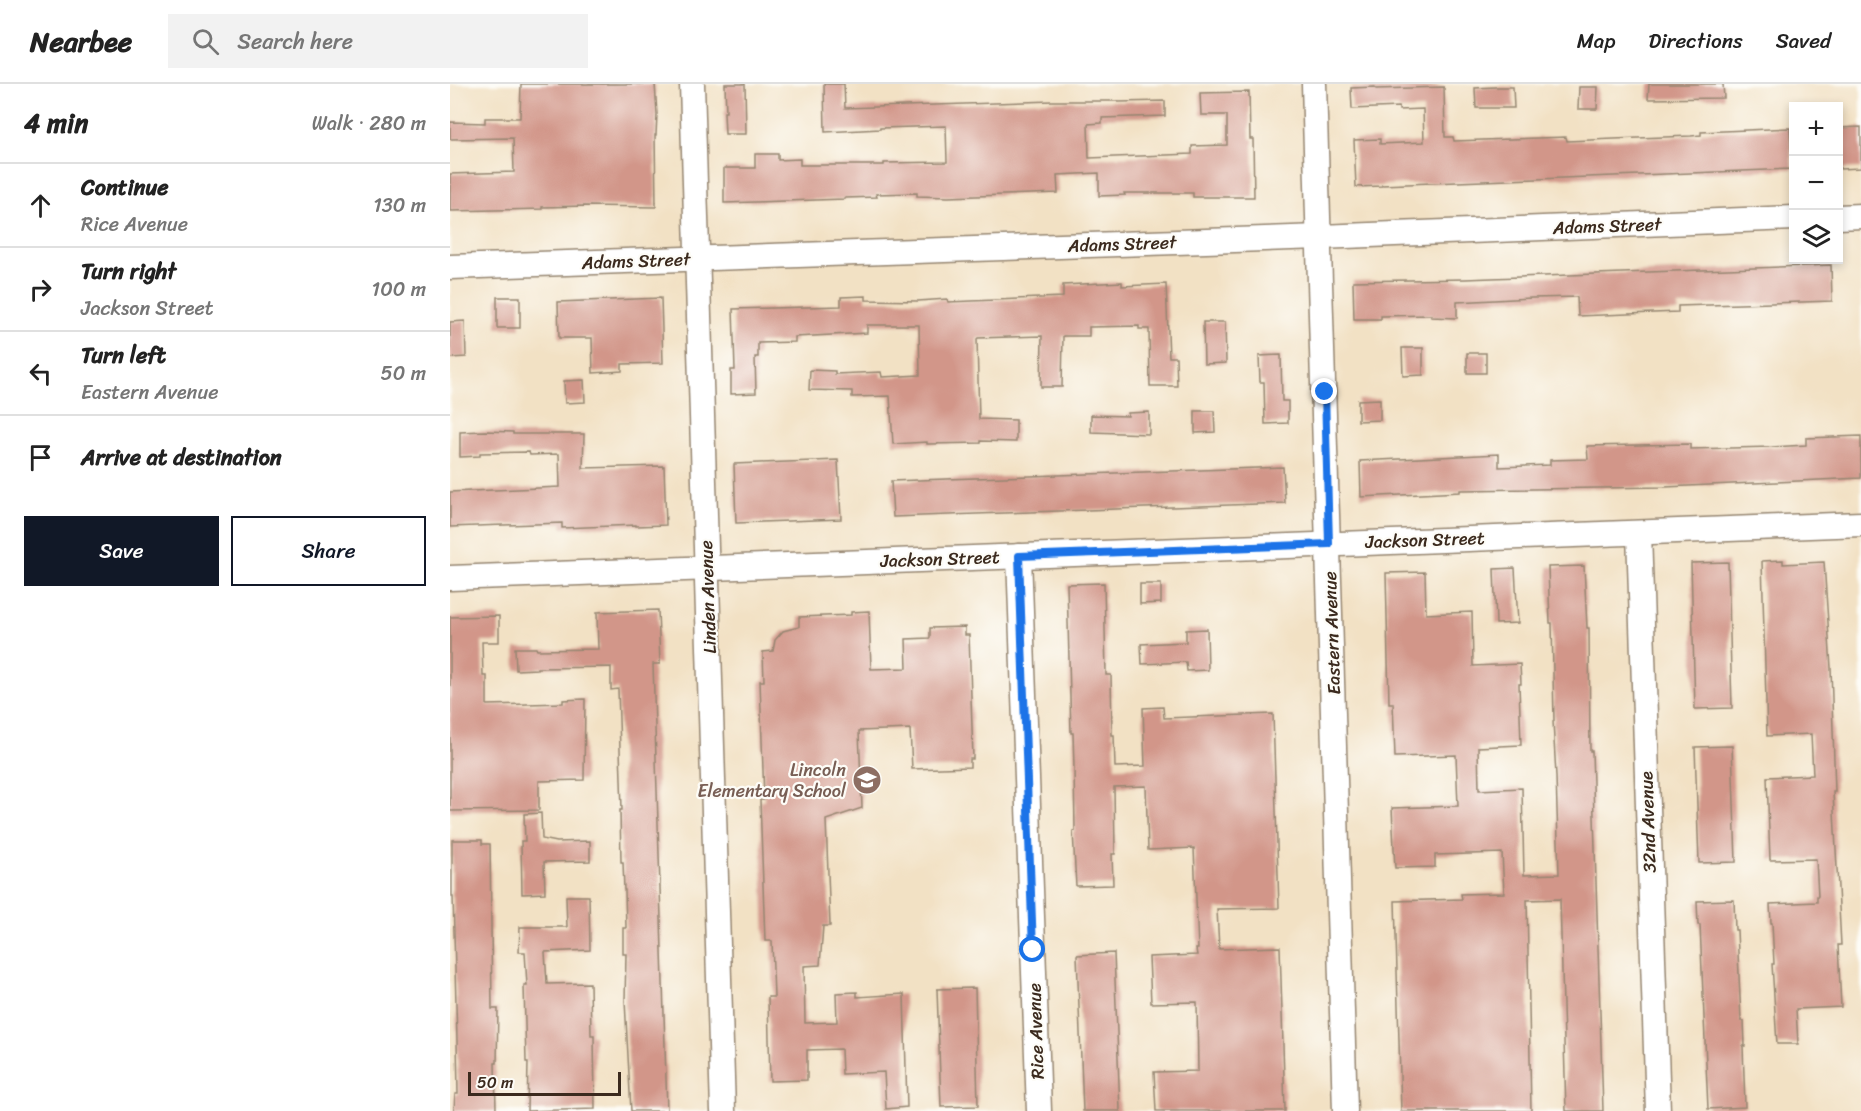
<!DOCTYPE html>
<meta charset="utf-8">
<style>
:root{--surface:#fff;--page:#f2f2f2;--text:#222;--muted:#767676;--line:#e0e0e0;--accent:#111827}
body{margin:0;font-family:Sriracha,sans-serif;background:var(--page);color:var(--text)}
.controls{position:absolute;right:18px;top:18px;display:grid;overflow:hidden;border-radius:0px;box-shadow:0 3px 9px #0003}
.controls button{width:54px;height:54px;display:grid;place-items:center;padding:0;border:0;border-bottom:2px solid var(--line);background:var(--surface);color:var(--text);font:30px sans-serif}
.scale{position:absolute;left:18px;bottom:15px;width:153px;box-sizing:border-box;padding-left:6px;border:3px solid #3b2a1e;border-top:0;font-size:16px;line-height:21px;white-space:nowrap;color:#3b2a1e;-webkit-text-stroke:4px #fdfcf7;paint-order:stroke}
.stop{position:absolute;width:18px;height:18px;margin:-14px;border:4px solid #1a73e8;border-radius:50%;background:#fff}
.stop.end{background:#1a73e8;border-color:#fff;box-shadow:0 2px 6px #0008}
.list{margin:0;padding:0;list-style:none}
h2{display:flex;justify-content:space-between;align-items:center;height:78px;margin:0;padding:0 24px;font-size:26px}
h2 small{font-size:20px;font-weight:400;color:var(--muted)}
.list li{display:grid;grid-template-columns:39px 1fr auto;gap:18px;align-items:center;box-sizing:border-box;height:84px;padding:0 24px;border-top:2px solid var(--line)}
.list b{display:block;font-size:22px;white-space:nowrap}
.list p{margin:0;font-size:20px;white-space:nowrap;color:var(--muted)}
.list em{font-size:20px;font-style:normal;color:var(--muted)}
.actions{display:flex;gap:12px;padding:18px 24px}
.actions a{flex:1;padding:14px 0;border:2px solid var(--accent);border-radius:0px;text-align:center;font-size:21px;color:var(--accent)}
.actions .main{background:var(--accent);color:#fff}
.icon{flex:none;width:33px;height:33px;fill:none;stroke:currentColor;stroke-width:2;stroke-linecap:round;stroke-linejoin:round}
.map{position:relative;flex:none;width:1411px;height:1027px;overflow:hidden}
header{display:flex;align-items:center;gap:36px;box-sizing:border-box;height:84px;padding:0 30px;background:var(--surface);border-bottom:2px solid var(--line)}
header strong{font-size:28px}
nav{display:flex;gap:33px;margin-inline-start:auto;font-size:21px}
.search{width:420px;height:54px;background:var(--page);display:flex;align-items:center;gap:15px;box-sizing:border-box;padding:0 21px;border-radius:0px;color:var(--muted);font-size:22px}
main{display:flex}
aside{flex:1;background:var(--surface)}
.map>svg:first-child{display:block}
.building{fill:#d29689}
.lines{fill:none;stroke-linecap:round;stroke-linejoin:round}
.street-casing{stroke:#968671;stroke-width:27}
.street{stroke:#fff;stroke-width:24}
.route{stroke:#1a73e8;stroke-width:8}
.labels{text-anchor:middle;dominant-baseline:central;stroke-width:4.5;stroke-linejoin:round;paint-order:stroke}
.street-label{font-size:18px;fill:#3b2a1e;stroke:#fdfcf7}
.education-label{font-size:18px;fill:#785e54;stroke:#fdfcf7;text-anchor:end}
</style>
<header>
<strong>Nearbee</strong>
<div class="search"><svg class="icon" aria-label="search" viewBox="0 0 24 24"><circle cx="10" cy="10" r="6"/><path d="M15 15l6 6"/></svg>Search here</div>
<nav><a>Map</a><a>Directions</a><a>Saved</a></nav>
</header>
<main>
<aside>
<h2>4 min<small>Walk · 280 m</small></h2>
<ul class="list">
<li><svg class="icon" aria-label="ahead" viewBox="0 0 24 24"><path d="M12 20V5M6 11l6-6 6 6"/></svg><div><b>Continue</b><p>Rice Avenue</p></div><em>130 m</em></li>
<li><svg class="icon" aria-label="right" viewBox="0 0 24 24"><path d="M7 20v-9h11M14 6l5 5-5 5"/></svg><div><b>Turn right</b><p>Jackson Street</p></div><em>100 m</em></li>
<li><svg class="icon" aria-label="left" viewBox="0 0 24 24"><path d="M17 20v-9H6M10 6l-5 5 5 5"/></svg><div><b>Turn left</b><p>Eastern Avenue</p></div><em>50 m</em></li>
<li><svg class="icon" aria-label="arrive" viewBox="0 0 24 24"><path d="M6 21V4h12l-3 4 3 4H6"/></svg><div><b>Arrive at destination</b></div></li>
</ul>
<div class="actions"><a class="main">Save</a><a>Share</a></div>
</aside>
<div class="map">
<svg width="1411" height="1027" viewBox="0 0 1411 1027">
<rect width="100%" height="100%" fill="#fdfcf7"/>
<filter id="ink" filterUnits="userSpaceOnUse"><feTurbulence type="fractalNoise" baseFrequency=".0167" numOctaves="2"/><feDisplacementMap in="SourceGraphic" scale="12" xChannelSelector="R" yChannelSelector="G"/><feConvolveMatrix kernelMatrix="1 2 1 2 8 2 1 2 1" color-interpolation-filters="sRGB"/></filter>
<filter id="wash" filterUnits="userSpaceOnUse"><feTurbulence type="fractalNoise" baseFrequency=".008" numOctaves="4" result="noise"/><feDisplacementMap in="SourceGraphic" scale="24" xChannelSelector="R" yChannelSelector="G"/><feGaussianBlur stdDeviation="1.35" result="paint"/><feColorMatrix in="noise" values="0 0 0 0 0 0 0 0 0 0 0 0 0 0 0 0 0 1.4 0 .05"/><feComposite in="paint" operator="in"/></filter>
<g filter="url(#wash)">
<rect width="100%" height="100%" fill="#f2e1c4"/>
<g id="blocks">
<g class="building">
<polygon points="71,0 205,0 207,30 206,51 205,51 206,123 136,122 92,123 92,125 0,127 0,90 64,88 63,54 0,55 0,38 35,39 35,34 70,34"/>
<polygon points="275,0 295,0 296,50 275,50 274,28 276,28"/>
<polygon points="374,0 394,0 395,24 602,17 668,17 668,18 715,17 715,32 652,34 652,39 638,40 639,74 742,70 742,62 777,61 777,31 751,31 750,9 799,8 800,55 803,55 804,113 743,113 743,109 674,109 675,111 649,112 649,89 607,91 608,109 498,113 467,112 467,109 426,110 427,113 395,114 395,115 274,119 274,84 305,84 305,70 328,70 328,76 350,75 350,81 434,81 434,79 497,78 496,42 430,44 430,45 375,48"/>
<polygon points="1199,0 1273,0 1274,14 1198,15"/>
<polygon points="925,3 926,5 994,3 995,53 1003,53 1004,57 1116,53 1117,57 1188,54 1241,52 1251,51 1251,48 1340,44 1342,85 932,101 932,102 906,103 904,56 930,55 930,60 974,58 973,25 949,26 949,23 902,25 901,4"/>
<polygon points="1046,3 1063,3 1064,24 1026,24 1025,4"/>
<polygon points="1129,3 1148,3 1147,25 1128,25"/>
<polygon points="1411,43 1411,84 1390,85 1389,44"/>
<polygon points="1381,181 1382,217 1228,222 1228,228 1128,232 1127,213 1082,214 1007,218 1007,234 981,233 981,231 931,232 931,235 904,235 903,197 1015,195"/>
<polygon points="672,198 672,202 716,200 719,273 726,273 727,302 700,302 699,245 689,245 689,242 639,243 639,252 613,252 612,303 591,303 592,252 528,254 527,255 529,335 566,336 566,358 531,357 531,359 477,360 477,358 443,360 440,312 402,313 402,307 359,306 360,286 385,287 385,290 431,288 432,293 470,291 469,241 417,241 417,249 345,253 345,258 308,259 308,273 305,273 306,309 281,310 281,286 285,286 283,225 391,222 391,213 416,212 416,216 468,217 497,215 498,218 613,213 613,201"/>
<rect x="47" y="213" width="23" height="31"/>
<polygon points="211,214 213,279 172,280 172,287 143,289 142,254 109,254 108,218"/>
<polygon points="15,237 16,273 0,274 0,238"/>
<polygon points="753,238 775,238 776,279 754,280"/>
<polygon points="952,264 973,264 973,291 953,292"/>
<rect x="1017" y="269" width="19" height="20"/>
<polygon points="831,271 832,317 838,317 838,339 815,340 814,298 810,298 809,272"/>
<polygon points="134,296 135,318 115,319 114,297"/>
<polygon points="930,315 930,336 908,337 908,316"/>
<polygon points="745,327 764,327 765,348 745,349"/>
<polygon points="699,328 699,350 641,348 641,331 678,332 678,329"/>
<polygon points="35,347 63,348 63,350 134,350 133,384 214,382 216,441 186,442 186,441 112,444 112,439 0,443 0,408 110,403 109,370 80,371 79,368 30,369 30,372 10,373 10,348"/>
<polygon points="1411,352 1411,394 1215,403 1010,406 1010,408 911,413 910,377 1049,370 1049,383 1100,381 1100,376 1138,375 1137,362 1240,360 1240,365 1322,363 1356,361 1356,354"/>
<polygon points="388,376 391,435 286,439 284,380"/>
<polygon points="833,383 835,419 443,433 441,397"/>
<polygon points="1333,476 1333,480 1374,478 1381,584 1385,708 1383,708 1391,861 1388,861 1391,923 1346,925 1348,960 1327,960 1322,880 1324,880 1322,839 1321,839 1320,820 1367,818 1367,812 1368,812 1366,775 1320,776 1317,693 1363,691 1361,650 1317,652 1312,477"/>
<polygon points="1278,478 1282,624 1245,625 1241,479"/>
<polygon points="1134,482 1137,544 1139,544 1140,667 1142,667 1153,1027 1116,1027 1110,815 1077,816 1081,1027 951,1027 945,817 1012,815 1011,810 1054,809 1052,769 985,771 985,783 945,784 942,724 1008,722 1006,671 945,673 943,619 939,619 936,489 975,488 976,530 1022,528 1023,582 1070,580 1071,600 1069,600 1071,661 1028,663 1029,706 1072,704 1074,791 1109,790 1106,692 1103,637 1104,637 1102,539 1100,539 1098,483"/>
<polygon points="1065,484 1068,539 1046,540 1044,485"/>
<polygon points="654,499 656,591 661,591 662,651 664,651 665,683 695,682 693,624 713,623 714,634 823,630 829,824 767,825 769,865 830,863 835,1027 706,1027 704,988 748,987 747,918 701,919 699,873 747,871 746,865 748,865 744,764 698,766 696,702 664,703 665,770 662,770 663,801 626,802 623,747 625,747 624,684 623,649 621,649 617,500"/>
<polygon points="690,500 711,500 711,519 690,520"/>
<polygon points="208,526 210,580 203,580 204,611 217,1027 181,1027 175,917 176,870 173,870 173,844 176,844 175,806 174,806 173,778 171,778 170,726 172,726 168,605 161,606 161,583 87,584 87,585 66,586 65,564 86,564 87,566 148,565 147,528"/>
<polygon points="419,527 421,585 457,584 456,555 480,554 480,544 515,543 515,551 519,551 523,675 520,675 520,683 462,685 460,645 409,647 412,724 376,736 380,842 373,842 370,881 354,882 355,939 387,938 386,909 407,908 407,913 454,910 457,1023 436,1025 434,988 392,990 391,965 357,966 357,996 320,997 318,913 324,913 322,857 315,857 310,716 314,716 310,597 314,597 313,568 323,567 325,556 333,547 349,543 349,533 401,531 401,528"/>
<polygon points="49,532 49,558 32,558 33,592 37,592 37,621 113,619 113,616 135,615 134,696 89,697 89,726 0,727 0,533"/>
<polygon points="757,545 758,586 737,587 736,578 692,580 691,560 736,558 736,546"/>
<polygon points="1282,662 1286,778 1249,779 1245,663"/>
<polygon points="91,729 92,755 107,758 140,757 140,777 94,778 95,809 72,810 71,757 75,757 74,730"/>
<polygon points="2,756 32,756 32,760 40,760 42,925 48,925 47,979 45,979 46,1027 4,1027 5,1010 8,1010 7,956 3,812 2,812"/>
<polygon points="116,812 139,812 140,866 95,868 97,900 140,899 141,951 144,951 145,1025 77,1027 78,978 76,978 74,901 77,901 75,868 69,868 70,843 117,843"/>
<polygon points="1284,816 1285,846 1287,846 1291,937 1294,937 1295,962 1293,962 1295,1023 1258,1025 1250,841 1248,841 1247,817"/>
<polygon points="664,869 670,1027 633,1027 627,871"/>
<polygon points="525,904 528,1022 491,1023 487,905"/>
</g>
</g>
</g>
<g filter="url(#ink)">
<use href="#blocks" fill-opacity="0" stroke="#968671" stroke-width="1.5"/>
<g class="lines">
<g class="street-casing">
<g id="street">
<polyline points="242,0 273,1027"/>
<polyline points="864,0 895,1027"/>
<polyline points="1388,133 1411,132"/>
<polyline points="0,183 870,153 1344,134"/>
<polyline points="1189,449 1208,1027"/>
<polyline points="569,472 589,1027"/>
<polyline points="0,494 1411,440"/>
</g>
</g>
<use href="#street" class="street"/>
</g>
</g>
<g class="lines" filter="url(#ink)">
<polyline class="route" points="583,866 569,472 879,460 875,308"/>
</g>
<defs>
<g id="school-disc" transform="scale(1.5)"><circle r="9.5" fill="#8d6e63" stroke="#fdfcf7"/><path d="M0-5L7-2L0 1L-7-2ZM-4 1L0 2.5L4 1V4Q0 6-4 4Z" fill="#fff"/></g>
</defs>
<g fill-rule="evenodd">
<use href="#school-disc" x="417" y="696"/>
</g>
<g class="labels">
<g class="street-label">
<text transform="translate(1157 142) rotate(-2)">Adams Street</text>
<text transform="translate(672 160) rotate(-2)">Adams Street</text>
<text transform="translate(186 177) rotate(-2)">Adams Street</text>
<text transform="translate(975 456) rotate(-2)">Jackson Street</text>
<text transform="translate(490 475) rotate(-2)">Jackson Street</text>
<text transform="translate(258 513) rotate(-92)">Linden Avenue</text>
<text transform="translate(882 549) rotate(-92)">Eastern Avenue</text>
<text transform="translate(1198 738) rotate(-92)">32nd Avenue</text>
<text transform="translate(586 947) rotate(-92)">Rice Avenue</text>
</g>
<g class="education-label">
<text x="396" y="686">Lincoln<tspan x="396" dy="21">Elementary School</tspan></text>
</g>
</g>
</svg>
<div class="controls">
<button>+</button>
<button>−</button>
<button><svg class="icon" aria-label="layers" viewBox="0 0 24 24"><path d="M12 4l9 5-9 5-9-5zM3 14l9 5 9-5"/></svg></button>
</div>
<div class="scale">50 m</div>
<div class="stop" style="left:583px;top:866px"></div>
<div class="stop end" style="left:875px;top:308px"></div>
</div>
</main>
